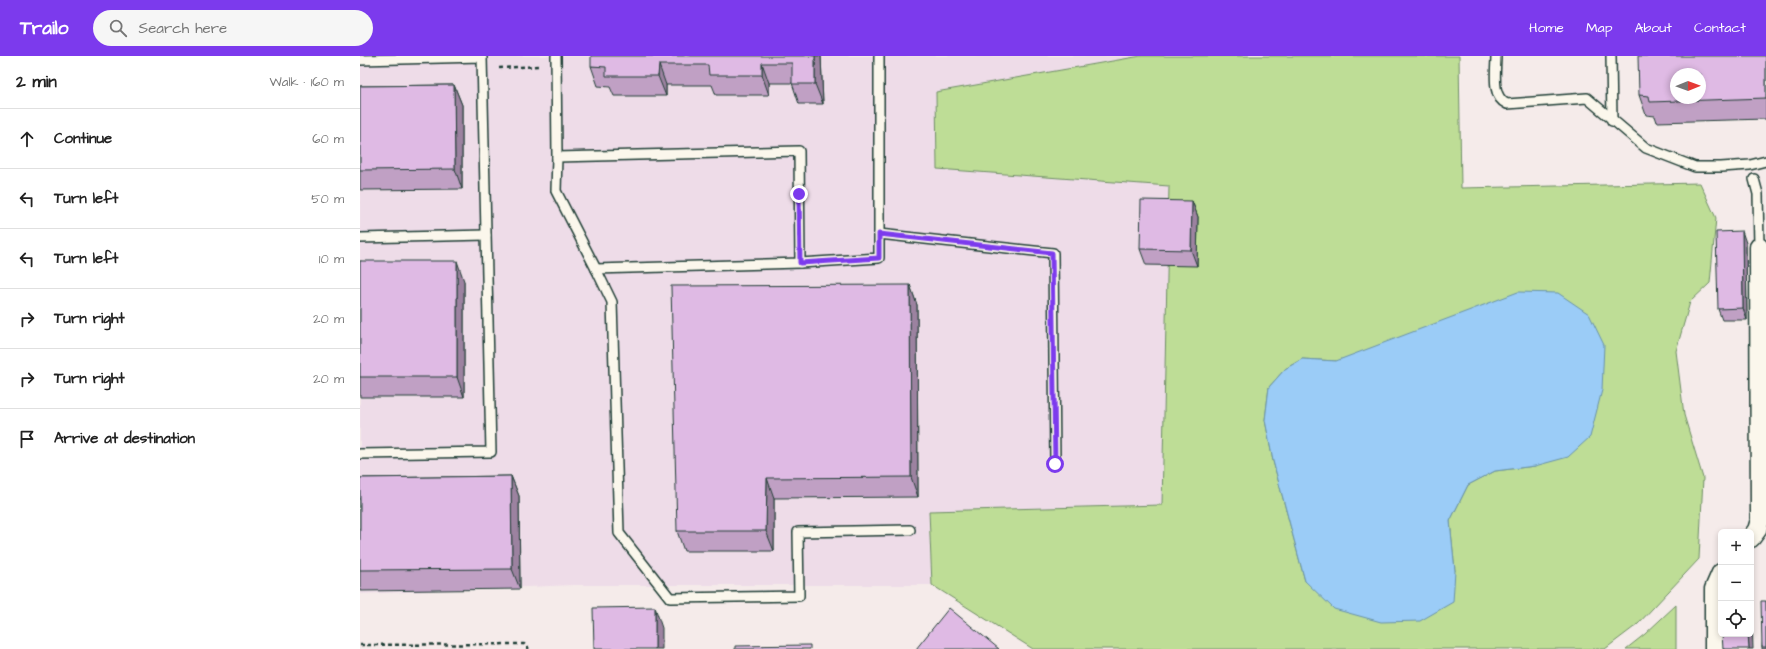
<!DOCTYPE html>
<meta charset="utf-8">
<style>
:root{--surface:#fff;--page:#f6f6f6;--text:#222;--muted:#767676;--line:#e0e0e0;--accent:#7c3aed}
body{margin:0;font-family:"Architects Daughter",sans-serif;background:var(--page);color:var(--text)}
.controls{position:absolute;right:12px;bottom:12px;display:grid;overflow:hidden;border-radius:6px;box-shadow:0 2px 6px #0003}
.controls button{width:36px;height:36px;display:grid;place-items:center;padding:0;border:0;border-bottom:1px solid var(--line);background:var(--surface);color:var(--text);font:20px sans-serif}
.compass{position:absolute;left:1310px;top:12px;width:36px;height:36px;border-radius:50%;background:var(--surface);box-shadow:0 2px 6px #0003;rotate:89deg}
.stop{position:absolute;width:12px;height:12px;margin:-9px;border:3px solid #7c3aed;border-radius:50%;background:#fff}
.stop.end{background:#7c3aed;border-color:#fff;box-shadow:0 1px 4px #0008}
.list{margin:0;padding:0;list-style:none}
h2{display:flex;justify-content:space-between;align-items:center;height:52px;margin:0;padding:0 16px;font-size:17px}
h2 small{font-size:13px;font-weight:400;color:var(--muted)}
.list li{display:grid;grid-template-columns:26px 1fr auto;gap:12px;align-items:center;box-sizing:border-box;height:60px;padding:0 16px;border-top:1px solid var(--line)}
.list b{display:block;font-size:15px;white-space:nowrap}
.list em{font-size:13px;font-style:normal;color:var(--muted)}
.icon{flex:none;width:22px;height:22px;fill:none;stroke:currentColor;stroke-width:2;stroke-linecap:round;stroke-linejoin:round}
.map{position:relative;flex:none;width:1406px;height:593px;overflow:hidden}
header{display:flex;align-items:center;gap:24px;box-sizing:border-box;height:56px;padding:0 20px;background:var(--accent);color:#fff}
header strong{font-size:19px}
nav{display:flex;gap:22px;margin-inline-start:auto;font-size:14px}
.search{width:280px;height:36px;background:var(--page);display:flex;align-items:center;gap:10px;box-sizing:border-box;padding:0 14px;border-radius:22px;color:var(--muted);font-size:15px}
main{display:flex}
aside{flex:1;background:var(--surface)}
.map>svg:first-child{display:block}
.built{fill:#eedce8}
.green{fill:#bedd96;stroke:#6e8d65;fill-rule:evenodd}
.water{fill:#9bccf7;stroke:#6993a9}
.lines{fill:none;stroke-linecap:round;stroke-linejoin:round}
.service-casing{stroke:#1f3d34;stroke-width:12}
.minor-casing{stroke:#1f3d34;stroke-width:21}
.path{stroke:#1f3d34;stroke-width:2.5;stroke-dasharray:4 3;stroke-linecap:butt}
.service{stroke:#fbf7ec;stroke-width:9}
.minor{stroke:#fbf7ec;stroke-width:18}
.wall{fill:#c0a0c4;stroke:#1f3d34}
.shaded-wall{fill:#9c82a0;stroke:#1f3d34}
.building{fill:#dfbae4;stroke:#1f3d34;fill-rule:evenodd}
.route{stroke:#7c3aed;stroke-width:5}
</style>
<header>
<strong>Trailo</strong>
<div class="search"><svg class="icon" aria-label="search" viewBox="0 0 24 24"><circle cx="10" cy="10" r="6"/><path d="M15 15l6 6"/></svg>Search here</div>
<nav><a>Home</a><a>Map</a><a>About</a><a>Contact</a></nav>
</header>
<main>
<aside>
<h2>2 min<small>Walk · 160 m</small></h2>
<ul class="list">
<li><svg class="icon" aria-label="ahead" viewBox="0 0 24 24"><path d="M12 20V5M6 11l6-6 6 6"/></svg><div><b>Continue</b></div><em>60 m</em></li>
<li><svg class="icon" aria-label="left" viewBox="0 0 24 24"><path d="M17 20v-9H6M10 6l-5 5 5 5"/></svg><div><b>Turn left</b></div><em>50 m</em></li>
<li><svg class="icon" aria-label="left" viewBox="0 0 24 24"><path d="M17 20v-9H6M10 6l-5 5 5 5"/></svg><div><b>Turn left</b></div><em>10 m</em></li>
<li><svg class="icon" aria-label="right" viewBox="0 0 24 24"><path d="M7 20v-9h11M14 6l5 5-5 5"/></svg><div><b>Turn right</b></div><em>20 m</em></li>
<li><svg class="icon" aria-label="right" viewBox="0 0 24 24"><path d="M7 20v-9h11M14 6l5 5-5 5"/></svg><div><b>Turn right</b></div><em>20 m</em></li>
<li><svg class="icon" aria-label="arrive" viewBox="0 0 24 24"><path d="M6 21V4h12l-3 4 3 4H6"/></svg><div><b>Arrive at destination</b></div></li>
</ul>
</aside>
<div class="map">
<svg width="1406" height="593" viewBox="0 0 1406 593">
<rect width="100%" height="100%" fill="#f5ebea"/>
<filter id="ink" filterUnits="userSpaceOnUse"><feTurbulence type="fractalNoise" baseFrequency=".025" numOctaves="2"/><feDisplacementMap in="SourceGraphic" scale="8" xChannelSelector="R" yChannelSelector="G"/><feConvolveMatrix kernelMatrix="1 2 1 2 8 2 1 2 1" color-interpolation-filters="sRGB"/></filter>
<g filter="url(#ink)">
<polygon class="built" points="0,0 781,0 576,36 577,113 809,130 802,449 569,455 572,529 214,529 0,538"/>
<g class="green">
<path d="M781 0H1099L1101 132 1340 127 1356 162 1350 227 1330 246 1316 295 1324 359 1343 422 1339 503 1278 568 1245 593H673L572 529 569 455 802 449 809 130 577 113 576 36ZM942 303 976 305 1175 410 1135 415 1108 429 1090 465 1095 515 945 525 913 405 905 364 909 331 925 313Z"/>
<polygon points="1316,549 1316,593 1266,593 1285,578"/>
</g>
<polygon class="water" points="1158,236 1198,237 1229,258 1244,289 1242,334 1230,381 1208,401 1175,410 1135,415 1108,429 1090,465 1095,515 1093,546 1060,565 1021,566 974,553 945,525 913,405 905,364 909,331 925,313 942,303 976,305"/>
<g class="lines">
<g class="service-casing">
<g id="service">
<polyline points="196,0 197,101 439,95 440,207"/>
<path d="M1136 0C1136 16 1131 41 1147 48L1227 42 1286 92 1335 111H1361L1390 109 1406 105"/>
<polyline points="1251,0 1252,65"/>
<polyline points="0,4 122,1 131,396 0,398"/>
<polyline points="197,101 196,135 236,213 440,207 519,202 519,0"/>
<polyline points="1394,123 1398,138 1399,191"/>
<polyline points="519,178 693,197 695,407"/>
<polyline points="0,182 126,179"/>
<polyline points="236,213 252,246 259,477 310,542 439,540 438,476 550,474"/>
</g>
</g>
<g class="minor-casing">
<g id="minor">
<polyline points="1391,482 1397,474 1400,464 1399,191"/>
<polyline points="1354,593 1354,533 1361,517"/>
</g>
</g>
<g class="path">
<polyline points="139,12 180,10"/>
<polyline points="0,589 164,588 169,593"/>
</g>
<use href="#service" class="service"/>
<use href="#minor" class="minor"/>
</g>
<g class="wall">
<polygon points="461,0 463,48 439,48 432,27 409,27 409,39 356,39 352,29 306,29 306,40 254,40 250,31 238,30 231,10"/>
<polygon points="1406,0 1406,63 1297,66 1295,60 1286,59 1279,39"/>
<polygon points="94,29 102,49 102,133 0,134 0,30"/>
<polygon points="832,145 838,161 837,210 786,209 780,193"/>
<polygon points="1386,187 1387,264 1362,264 1358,253"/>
<polygon points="0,205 104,225 104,341 0,341"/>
<polygon points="550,229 557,249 558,441 414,442 414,495 324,495 317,475"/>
<polygon points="151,420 159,440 160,533 0,535 0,422"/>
<polygon points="1406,545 1406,593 1402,593 1402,591"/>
</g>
<g class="shaded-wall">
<polygon points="455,0 461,0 463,48 455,28"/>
<polygon points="402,7 409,27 409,39 402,19"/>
<polygon points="299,9 306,29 306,40 298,20"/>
<polygon points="94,29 102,49 102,133 95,113"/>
<polygon points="832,145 838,161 837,210 831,194"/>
<polygon points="1382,175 1386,187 1387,264 1383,252"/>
<polygon points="97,205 104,225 104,341 97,321"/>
<polygon points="550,229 557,249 558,441 551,421"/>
<polygon points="151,420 159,440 160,533 152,513"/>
<polygon points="407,422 414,442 414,495 406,475"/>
<polygon points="1391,531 1393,593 1389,593 1388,578 1391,578"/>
<polygon points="295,551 302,572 302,593 295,593"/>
</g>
<g class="building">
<polygon points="231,0 455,0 455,28 432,28 432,7 402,7 402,19 349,19 348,9 299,9 298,20 246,20 246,11 231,10"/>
<path d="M1278 0H1406V42L1290 46 1289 40 1279 39ZM1316 18H1340V42H1316Z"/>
<polygon points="94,29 95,113 0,114 0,30"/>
<polygon points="781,144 832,145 831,194 780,193"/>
<polygon points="1382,175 1383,252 1358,253 1356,176"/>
<rect x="0" y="205" width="97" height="116"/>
<polygon points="550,229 551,421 407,422 406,475 317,475 311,230"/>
<polygon points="151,420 152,513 0,514 0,422"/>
<polygon points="1401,545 1406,545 1406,591 1402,591"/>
<polygon points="295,551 295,593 234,593 233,552"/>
<polygon points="589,552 639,593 556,593"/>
<polygon points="1362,578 1388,578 1389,593 1363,593"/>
<polygon points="450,589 450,593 375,593 375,590"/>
</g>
</g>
<g class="lines" filter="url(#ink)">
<polyline class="route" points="439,138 440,207 519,202 519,178 692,197 695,408"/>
</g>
</svg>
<div class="controls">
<button>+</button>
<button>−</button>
<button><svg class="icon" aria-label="locate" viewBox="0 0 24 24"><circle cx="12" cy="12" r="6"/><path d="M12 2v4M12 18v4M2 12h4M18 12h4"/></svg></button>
</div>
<svg class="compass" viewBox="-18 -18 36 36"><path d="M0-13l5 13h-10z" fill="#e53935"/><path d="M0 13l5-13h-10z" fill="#767676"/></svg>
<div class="stop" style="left:695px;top:408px"></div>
<div class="stop end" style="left:439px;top:138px"></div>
</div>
</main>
